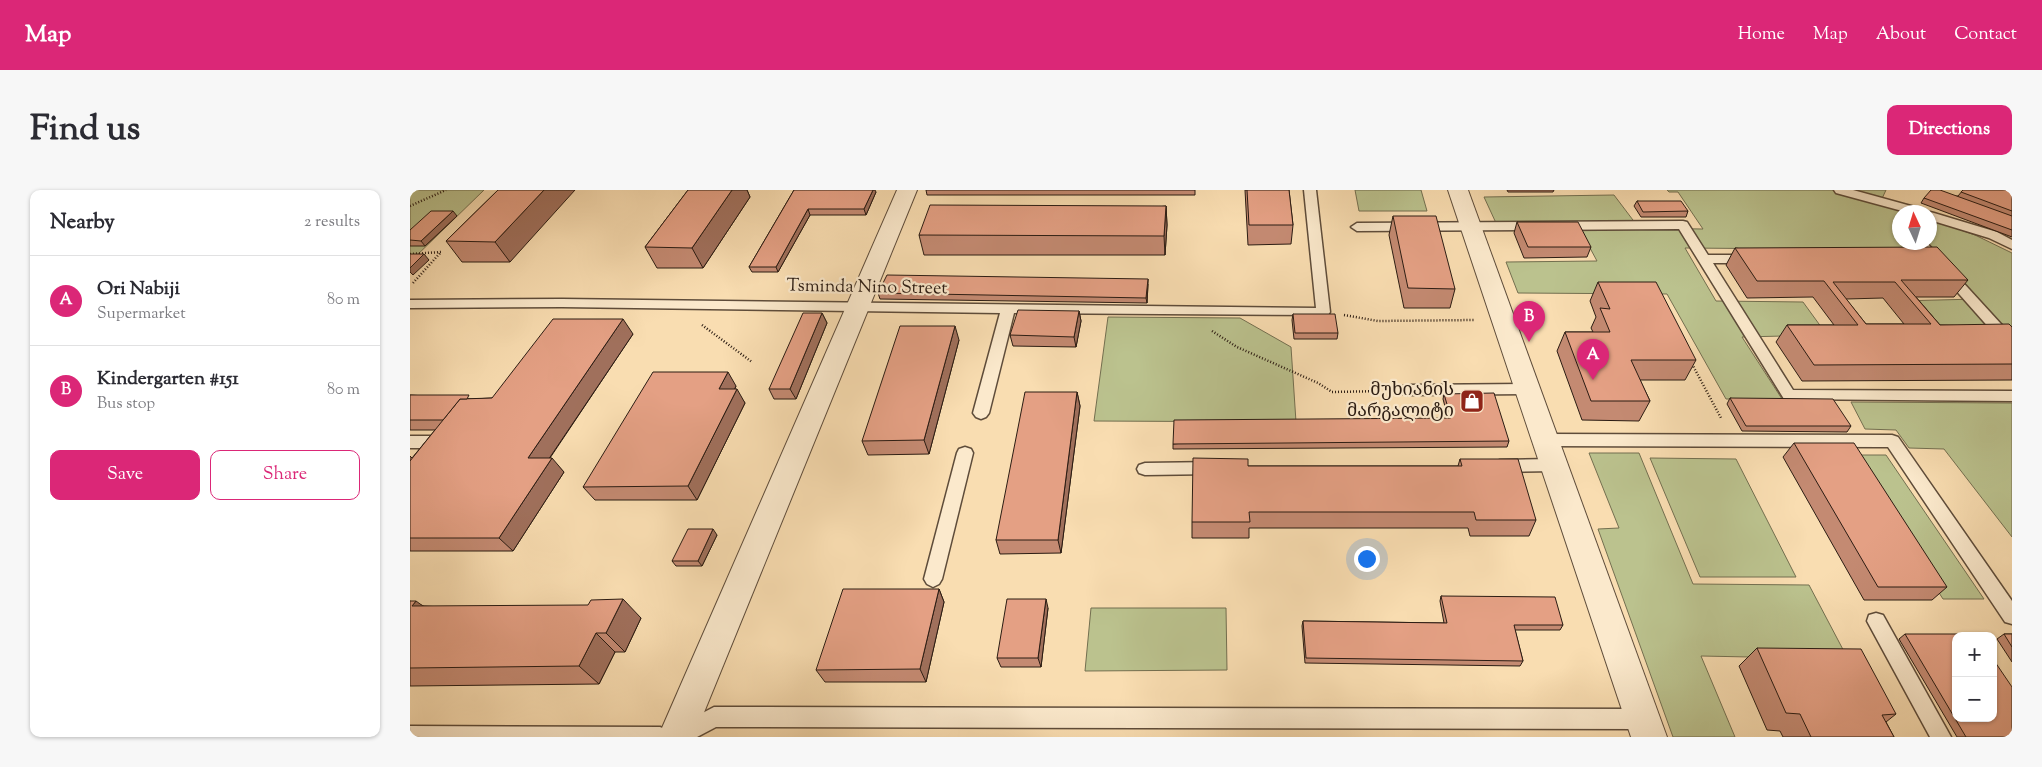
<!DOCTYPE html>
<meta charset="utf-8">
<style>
:root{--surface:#fff;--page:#f7f7f7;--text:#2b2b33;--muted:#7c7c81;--line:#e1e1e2;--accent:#db2777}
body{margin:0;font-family:"Sorts Mill Goudy","Noto Serif Georgian",serif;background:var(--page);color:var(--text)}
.controls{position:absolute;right:15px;bottom:15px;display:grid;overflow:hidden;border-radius:10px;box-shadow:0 1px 4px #0004}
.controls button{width:45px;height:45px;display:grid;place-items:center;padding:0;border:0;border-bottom:1px solid var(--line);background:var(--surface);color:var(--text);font:25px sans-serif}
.compass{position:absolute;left:1482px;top:15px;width:45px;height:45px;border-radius:50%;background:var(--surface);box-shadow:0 1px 4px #0004;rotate:356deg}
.you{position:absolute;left:956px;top:368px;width:18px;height:18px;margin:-12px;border:4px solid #fff;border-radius:50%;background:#1a73e8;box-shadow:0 0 0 8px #1a73e833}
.badge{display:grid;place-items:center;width:32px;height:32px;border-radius:50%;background:var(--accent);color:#fff;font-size:16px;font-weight:700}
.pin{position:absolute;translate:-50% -41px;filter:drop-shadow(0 1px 2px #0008)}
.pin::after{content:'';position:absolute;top:26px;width:18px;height:15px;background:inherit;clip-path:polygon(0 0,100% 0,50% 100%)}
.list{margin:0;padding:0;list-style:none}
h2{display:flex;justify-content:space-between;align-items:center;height:65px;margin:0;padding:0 20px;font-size:21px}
h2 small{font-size:16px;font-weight:400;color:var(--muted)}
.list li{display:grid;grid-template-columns:32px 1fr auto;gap:15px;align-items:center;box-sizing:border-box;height:90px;padding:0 20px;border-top:1px solid var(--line)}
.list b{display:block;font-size:19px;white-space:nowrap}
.list p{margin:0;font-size:16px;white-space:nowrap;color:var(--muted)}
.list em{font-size:16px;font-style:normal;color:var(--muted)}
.actions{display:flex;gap:10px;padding:15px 20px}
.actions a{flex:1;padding:11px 0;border:1px solid var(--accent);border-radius:10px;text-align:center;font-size:18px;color:var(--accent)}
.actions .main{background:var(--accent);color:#fff}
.map{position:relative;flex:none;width:1602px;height:547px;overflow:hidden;border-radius:10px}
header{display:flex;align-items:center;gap:30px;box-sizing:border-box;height:70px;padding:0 25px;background:var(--accent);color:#fff}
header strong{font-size:24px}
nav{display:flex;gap:28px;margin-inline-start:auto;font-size:18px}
.intro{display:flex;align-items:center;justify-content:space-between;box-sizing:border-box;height:120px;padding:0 30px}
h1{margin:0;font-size:35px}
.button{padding:12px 22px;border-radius:10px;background:var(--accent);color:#fff;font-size:18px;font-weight:700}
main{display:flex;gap:30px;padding:0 30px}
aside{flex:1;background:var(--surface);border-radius:10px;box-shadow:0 1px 4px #0004}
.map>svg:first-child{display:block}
.green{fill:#bbc28e;stroke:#736f50}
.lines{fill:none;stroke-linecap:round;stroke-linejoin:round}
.lane-casing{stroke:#5e4c3a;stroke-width:3}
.street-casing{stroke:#5e4c3a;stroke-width:2}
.path{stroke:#2b1c13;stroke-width:2.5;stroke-dasharray:1 2;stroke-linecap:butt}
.lane{fill:#fbe9cc;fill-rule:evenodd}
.street{fill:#fbe9cc;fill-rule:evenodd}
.wall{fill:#c48a72;stroke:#2b1c13;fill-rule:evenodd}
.shaded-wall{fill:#a0705c;stroke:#2b1c13}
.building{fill:#e4a084;stroke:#2b1c13;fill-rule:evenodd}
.labels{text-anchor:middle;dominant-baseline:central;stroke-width:4.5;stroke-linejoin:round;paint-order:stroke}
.street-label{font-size:18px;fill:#2b1c13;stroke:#fbe9cc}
.poi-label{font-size:18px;fill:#2b1c13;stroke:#fbe9cc;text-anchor:end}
</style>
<header>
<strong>Map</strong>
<nav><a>Home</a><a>Map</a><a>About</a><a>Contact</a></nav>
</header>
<div class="intro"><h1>Find us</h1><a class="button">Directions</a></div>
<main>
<aside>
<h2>Nearby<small>2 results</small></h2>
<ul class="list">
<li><span class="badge">A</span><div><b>Ori Nabiji</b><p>Supermarket</p></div><em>80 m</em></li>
<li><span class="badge">B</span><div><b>Kindergarten #151</b><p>Bus stop</p></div><em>80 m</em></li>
</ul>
<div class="actions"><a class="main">Save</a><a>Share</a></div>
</aside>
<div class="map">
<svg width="1602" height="547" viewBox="0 0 1602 547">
<rect width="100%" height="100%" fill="#f9ddb1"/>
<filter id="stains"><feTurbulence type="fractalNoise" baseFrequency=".004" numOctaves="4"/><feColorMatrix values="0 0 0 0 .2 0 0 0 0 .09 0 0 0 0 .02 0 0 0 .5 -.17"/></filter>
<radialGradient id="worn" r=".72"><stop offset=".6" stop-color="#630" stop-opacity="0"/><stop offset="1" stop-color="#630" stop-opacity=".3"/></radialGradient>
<g class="green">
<polygon points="0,0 74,0 0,72"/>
<polygon points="945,0 1011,0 1017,21 949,21"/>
<polygon points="1257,0 1476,0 1469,15 1496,22 1490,22 1490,52 1520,52 1520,29 1565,45 1602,63 1602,148 1519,147 1489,111 1567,109 1523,60 1275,58 1306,111 1393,112 1417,145 1332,147 1372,209 1316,209 1257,104 1108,103 1096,72 1187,71 1166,32 1086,33 1074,7 1204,5 1229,38 1293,39 1268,2 1259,2"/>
<polygon points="698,127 830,128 881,157 886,232 684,231"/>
<polygon points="1441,212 1602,213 1602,347 1534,259 1499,258 1486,240 1455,239"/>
<polygon points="1179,263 1229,263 1283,394 1399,395 1438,469 1291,466 1325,547 1263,547 1188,339 1209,338"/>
<polygon points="1440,265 1476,265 1574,409 1533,409"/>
<polygon points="1240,268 1326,269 1386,387 1290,387"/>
<polygon points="681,418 816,418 817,480 675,481"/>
</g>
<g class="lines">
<g class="lane-casing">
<g id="lane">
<polygon points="894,0 906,0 920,122 918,125 604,123 579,223 576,227 571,229 566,227 563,223 590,123 152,117 0,118 0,110 152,109 906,118"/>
<polygon points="1424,0 1443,0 1512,19 1514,22 1496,22 1426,3"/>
<polygon points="1519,22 1520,22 1524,23 1587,42 1602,50 1602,59 1579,48 1520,30"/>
<polygon points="1273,31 1277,32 1298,65 1340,65 1346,69 1340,73 1303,73 1383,200 1602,201 1602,211 1374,209 1269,39 947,41 941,37 947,33"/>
<polygon points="1503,52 1516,52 1602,146 1602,160 1597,158"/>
<polygon points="1117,194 1122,195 1125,199 1122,203 1117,204 998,205 993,204 990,200 993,196 998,195"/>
<polygon points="1135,244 1482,245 1488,247 1602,411 1602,434 1595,432 1478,257 1135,256 1129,254 1127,250 1129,246"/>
<polygon points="0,246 38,246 44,248 46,252 44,256 38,258 0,258"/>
<polygon points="555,257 561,259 563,263 532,389 529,394 523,397 517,394 514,389 547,263 549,259"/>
<polygon points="1144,269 1150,271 1152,275 1150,279 1144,281 1090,282 1084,280 1082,276 1084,272 1090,270"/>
<polygon points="805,272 811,274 813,278 811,282 805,284 735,285 729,283 727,279 729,275 735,273"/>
<polygon points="1466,423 1473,425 1541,547 1520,547 1457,431 1459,425"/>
<polygon points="304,517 1232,519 1239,522 1242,529 1239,536 1232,539 306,537 287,547 0,547 0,536 250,537 257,540 258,543 260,540"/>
</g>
</g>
<g class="street-casing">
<g id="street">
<polygon points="487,0 507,0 284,547 248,547"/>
<polygon points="1038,0 1058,0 1257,547 1221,547"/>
</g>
</g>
<g class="path">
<polyline points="0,16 36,0"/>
<polyline points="0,64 31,62"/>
<polyline points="3,93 31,62"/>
<polyline points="934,125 968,131 1065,130"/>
<polyline points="292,135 342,172"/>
<polyline points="802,141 827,157 908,193 922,202 976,201"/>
<polyline points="1282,174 1311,228"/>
</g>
<use href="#lane" class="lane"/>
<use href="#street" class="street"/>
</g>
<g class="wall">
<polygon points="88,0 100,72 52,72 36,51"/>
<polygon points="278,0 337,0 340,7 293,78 247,78 235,57"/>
<polygon points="384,0 466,2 456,25 400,25 368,82 342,82 339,77"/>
<polygon points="516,0 785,0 785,5 517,5"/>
<polygon points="835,0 879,0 883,35 881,54 838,55"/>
<polygon points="1097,0 1144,0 1143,2 1098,2"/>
<polygon points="1553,0 1602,0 1602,47 1511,13 1514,8 1548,6"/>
<polygon points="1227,11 1278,21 1276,27 1231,27 1224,16"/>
<polygon points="756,16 757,35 755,65 514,65 509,45"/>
<polygon points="47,26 15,56 0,56 0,40"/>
<polygon points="983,26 1045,99 1040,118 994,118 979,45"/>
<polygon points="1107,32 1181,57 1177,67 1114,68 1104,43"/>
<path d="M1325 58 1558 90 1544 107H1506L1530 135 1602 137V190L1392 191 1366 152 1377 135H1424L1403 107 1337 108 1316 75ZM1473 108 1494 134H1456L1436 109Z"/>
<polygon points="1188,92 1286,170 1275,190 1230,190 1240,211 1229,231 1172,230 1147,161 1155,142 1183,142 1181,138 1186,127 1180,111"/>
<polygon points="738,94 737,113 470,109 468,103"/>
<polygon points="669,121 671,131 666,157 603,156 600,145"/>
<polygon points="412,123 417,133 386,209 364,209 359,199"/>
<polygon points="883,124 928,143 927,149 884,149 882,130"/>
<polygon points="223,144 140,268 154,282 103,361 0,361 0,266 2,268 25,240 0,240 0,205 62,209 82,208"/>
<polygon points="549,150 519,264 458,265 452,251"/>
<polygon points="326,196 325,199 335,213 287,310 185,310 173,297"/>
<polygon points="667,202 670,216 651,363 590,364 586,350"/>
<polygon points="1034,204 1099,251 1097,257 763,259 763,254 1038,228 1033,209"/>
<polygon points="1320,208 1441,236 1437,242 1332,241 1317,214"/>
<polygon points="1384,253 1537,397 1522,410 1454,410 1373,267"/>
<polygon points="1050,269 1126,330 1119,346 1060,346 1058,338 839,338 839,348 782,348 782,332 838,276 1048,276"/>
<polygon points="307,345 292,376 266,376 262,371"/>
<polygon points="529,399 534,412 516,492 415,492 406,480"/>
<polygon points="1031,406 1153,435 1150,440 1105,440 1113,471 1110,476 895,473 892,436 893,431 1034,433 1030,411"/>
<polygon points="0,411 14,416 231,428 215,462 205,462 189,494 0,496"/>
<polygon points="638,418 631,477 591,477 587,468"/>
<polygon points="1495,444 1602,547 1547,547 1489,449"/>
<polygon points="1594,444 1602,444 1602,472 1587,449"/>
<polygon points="1347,458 1486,524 1476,532 1484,547 1373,547 1370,541 1357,540 1329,476"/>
</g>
<g class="shaded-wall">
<polygon points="134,0 165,0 100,72 85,52"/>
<polygon points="322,0 337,0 340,7 293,78 282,58"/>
<polygon points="463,0 465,0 466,2 456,25 454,19"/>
<polygon points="756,16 757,35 755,65 754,46"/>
<polygon points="398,19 400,25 368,82 366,77"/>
<polygon points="43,21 47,26 15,56 11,51"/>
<polygon points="14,64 19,70 3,85 0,82 0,78"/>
<polygon points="738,89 738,94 737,113 736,108"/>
<polygon points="669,121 671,131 666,157 664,147"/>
<polygon points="412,123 417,133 386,209 380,199"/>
<polygon points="213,129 223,144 130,282 118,268"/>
<polygon points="545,136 549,150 519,264 514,250"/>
<polygon points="318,182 326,196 318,213 309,199"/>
<polygon points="327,199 335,213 287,310 278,296"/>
<polygon points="667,202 670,216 651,363 648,350"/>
<polygon points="142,268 154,282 103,361 89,348"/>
<polygon points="303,339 307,345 292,376 288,371"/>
<polygon points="529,399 534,412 516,492 510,479"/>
<polygon points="213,409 231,428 215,462 196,443"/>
<polygon points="636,409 638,418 631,477 628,468"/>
<polygon points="6,411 31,429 2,416"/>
<polygon points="186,443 205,462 189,494 169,476"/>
</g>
<g class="building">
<polygon points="88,0 134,0 85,52 36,51"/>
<polygon points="278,0 322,0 282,58 235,57"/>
<polygon points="384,0 463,0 454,19 398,19 366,77 339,77"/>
<polygon points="837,0 879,0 883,35 839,35"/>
<polygon points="1521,0 1530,0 1602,26 1602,40 1514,8"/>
<polygon points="1553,0 1602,0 1602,21 1551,2"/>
<polygon points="1227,11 1271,11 1278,21 1233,22"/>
<polygon points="520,15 756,16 754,46 509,45"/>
<polygon points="21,21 43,21 11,51 0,50 0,40"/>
<polygon points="983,26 1026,26 1045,99 998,98"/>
<polygon points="1107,32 1168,32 1181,57 1118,57"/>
<path d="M1527 57 1558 90H1491L1530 135 1599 134 1602 137V174L1404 175 1377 135H1448L1414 91H1347L1325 58ZM1423 92H1485L1521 134H1456Z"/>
<polygon points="0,64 14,64 0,78"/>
<polygon points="477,85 738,89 736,108 468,103"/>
<polygon points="1188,92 1246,92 1286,170 1221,170 1240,211 1181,211 1155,142 1200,142 1190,118 1200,119"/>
<polygon points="608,120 669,121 664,147 600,145"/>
<polygon points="393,123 412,123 380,199 359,199"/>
<polygon points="883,124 925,124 928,143 885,143"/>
<polygon points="143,129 213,129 118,268 142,268 89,348 0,348 0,271 50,209 82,208"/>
<polygon points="490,136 545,136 514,250 452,251"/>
<polygon points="243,182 318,182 309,199 327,199 278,296 173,297"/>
<polygon points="615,202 667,202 648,350 586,350"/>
<polygon points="1084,203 1099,251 763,254 764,230 1041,228 1034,204"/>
<polygon points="0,205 59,205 57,209 50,209 33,230 0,230"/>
<polygon points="1320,208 1423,209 1441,236 1336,236"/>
<polygon points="1384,253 1444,253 1537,397 1468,397"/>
<polygon points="783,268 838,269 838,276 1052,276 1050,269 1108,269 1126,330 1066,330 1064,322 839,322 840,332 782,332"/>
<polygon points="278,339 303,339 288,371 262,371"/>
<polygon points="433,399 529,399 510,479 406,480"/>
<polygon points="1031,406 1145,407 1153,435 1104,435 1113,471 896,468 893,431 1037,433"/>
<polygon points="213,409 196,443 186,443 169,476 0,478 0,411 6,411 2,416 178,415 181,410"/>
<polygon points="597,409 636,409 628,468 587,468"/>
<polygon points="1495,444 1567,444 1568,446 1546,446 1546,528 1583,528 1583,469 1602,497 1602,547 1556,547"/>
<polygon points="1594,444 1602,444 1602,457"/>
<polygon points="1347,458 1451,459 1486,524 1472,525 1484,547 1401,547 1390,524 1376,523"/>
</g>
<defs>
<g id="shop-square" transform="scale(1.25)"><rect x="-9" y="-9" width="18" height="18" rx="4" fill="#8f2418" stroke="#fbe9cc"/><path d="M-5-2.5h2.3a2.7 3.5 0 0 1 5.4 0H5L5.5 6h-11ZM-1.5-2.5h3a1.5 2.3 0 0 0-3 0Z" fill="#fff"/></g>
</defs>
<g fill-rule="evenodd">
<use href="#shop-square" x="1062" y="211"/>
</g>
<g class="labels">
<g class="street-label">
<text transform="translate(457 98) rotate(1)">Tsminda Nino Street</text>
</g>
<g class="poi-label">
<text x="1044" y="201">მუხიანის<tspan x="1044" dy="21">მარგალიტი</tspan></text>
</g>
</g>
<rect width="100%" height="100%" filter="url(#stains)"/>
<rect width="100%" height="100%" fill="url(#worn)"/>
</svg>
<div class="controls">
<button>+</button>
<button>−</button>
</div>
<svg class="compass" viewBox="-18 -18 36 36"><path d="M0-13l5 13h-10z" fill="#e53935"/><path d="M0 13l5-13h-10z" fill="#7c7c81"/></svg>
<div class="you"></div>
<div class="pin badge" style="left:1183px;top:190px">A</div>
<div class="pin badge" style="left:1119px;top:152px">B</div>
</div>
</main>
